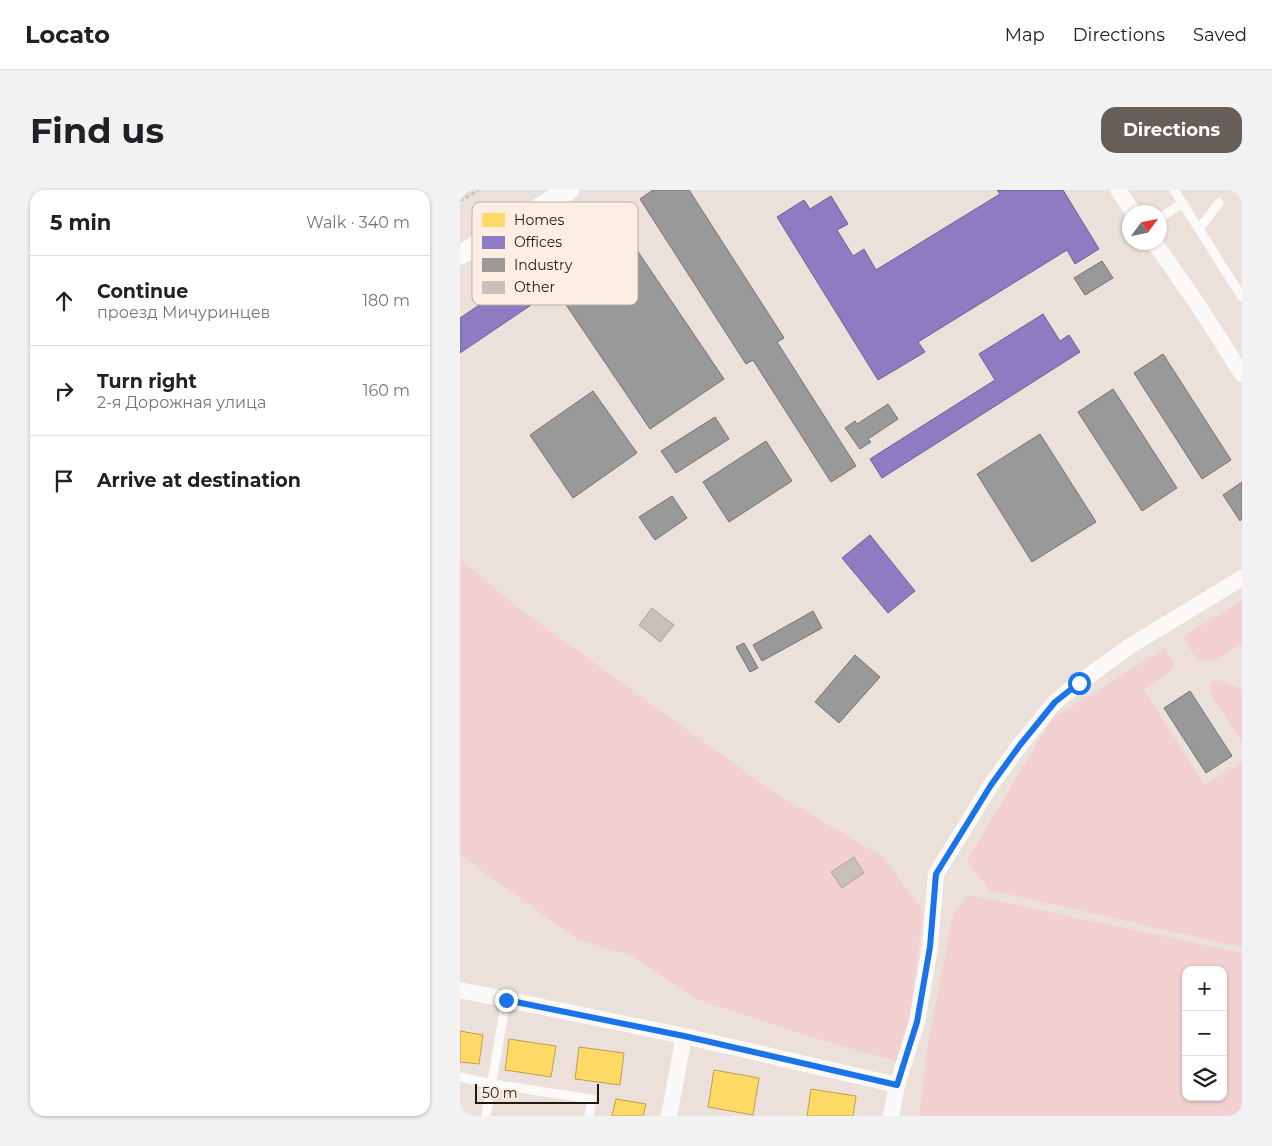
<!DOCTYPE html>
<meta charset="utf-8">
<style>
:root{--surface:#fff;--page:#f2f2f2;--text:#202124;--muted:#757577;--line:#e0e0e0;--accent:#665f59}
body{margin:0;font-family:Montserrat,sans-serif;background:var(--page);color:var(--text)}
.controls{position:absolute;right:15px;bottom:15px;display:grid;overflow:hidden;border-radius:10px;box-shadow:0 1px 4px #0004}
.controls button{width:45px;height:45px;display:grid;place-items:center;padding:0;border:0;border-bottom:1px solid var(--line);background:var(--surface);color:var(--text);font:25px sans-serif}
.compass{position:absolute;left:662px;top:15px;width:45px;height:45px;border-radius:50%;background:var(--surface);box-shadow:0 1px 4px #0004;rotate:57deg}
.scale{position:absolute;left:15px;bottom:12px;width:124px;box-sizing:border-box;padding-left:5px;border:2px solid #1f1914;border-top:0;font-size:14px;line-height:18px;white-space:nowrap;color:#1f1914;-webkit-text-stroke:4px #fdeee3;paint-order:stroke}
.stop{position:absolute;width:15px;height:15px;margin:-11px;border:4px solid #1a73e8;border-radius:50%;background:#fff}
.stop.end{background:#1a73e8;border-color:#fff;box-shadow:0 1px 5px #0008}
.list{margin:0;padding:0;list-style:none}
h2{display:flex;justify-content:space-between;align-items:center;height:65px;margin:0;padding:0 20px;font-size:21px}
h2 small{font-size:16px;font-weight:400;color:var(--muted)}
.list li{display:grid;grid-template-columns:32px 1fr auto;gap:15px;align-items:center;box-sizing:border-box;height:90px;padding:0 20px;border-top:1px solid var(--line)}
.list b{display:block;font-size:19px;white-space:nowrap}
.list p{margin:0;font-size:16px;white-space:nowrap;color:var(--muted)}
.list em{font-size:16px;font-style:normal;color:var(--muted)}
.icon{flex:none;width:28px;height:28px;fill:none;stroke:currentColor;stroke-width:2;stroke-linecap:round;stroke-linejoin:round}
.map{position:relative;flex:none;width:782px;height:926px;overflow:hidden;border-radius:15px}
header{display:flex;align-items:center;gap:30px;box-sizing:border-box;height:70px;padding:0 25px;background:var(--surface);border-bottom:1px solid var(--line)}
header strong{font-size:24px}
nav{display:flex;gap:28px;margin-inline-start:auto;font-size:18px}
.intro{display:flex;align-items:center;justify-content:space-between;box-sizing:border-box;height:120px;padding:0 30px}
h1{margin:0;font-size:35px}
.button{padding:12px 22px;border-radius:15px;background:var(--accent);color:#fff;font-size:18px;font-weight:700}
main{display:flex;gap:30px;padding:0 30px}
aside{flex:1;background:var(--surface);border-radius:15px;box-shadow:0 1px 4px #0004}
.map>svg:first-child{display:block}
.green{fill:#f3d0d1;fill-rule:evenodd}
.homes{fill:#ffd966;stroke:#bc9f4d}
.offices{fill:#8e7cc3;stroke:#6d5e8e}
.industry{fill:#999;stroke:#747371}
.building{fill:#c9c0bc;stroke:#aaa29e}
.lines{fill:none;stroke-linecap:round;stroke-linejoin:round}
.path{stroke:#c7c4c2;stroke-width:3;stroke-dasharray:4 2.5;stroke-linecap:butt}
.service{stroke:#fcfaf9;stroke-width:9}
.minor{stroke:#fcfaf9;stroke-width:16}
.tertiary{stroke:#fcfaf9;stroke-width:20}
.route{stroke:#1a73e8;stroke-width:6}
.key{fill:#fdeee3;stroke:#baaea5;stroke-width:1}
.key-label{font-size:14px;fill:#1f1914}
</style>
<header>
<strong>Locato</strong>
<nav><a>Map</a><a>Directions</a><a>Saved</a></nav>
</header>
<div class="intro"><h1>Find us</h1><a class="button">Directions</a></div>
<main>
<aside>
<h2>5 min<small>Walk · 340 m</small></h2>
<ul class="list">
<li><svg class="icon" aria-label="ahead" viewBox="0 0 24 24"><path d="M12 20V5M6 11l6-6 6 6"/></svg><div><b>Continue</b><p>проезд Мичуринцев</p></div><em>180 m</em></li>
<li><svg class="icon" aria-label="right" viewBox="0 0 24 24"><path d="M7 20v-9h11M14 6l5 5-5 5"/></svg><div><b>Turn right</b><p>2-я Дорожная улица</p></div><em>160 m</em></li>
<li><svg class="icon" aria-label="arrive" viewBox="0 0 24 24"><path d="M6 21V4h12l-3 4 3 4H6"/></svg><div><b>Arrive at destination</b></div></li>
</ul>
</aside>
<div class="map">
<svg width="782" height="926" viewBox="0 0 782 926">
<rect width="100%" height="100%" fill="#ebe1da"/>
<g class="green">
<polygon points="0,369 57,417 312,601 423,667 463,721 447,850 436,871 370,853 239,810 169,765 117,749 0,665"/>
<path d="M782 410V453C769 461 751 479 736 467 731 462 727 453 723 447Z"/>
<polygon points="705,458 714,474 711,481 683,499 745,595 782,572 782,757 529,700 507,670 592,529"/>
<polygon points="760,490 782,499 782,552 752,507 750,494"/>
<path d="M509 705 782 763V926H459L469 849 493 724ZM726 780H763V907H726Z"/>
</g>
<g class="homes">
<polygon points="0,841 23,845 19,874 0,872"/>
<polygon points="49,849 96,856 91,887 45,880"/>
<polygon points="119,857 164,863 160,895 115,889"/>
<polygon points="254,880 299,888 293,925 248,917"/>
<polygon points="351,899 396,906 393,926 347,926"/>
<polygon points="156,909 186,914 183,926 152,926"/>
</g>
<g class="offices">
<polygon points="537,0 603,0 639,59 615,74 607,60 458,152 465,162 418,190 317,27 344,10 350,19 371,6 388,34 377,40 393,66 404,59 416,80 540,4"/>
<polygon points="55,91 71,115 0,163 0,128"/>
<polygon points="583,124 600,151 609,145 620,162 422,288 410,269 535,190 519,164"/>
<polygon points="410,345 455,401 428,423 382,368"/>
</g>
<g class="industry">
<polygon points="193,0 229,0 324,148 317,152 396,276 371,292 293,170 286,174 180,9"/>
<polygon points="164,41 264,189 190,239 90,91"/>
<polygon points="642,71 653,88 625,105 614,88"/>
<polygon points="703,164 771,270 742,289 674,183"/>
<polygon points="653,199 717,298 682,321 618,222"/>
<polygon points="133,201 177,263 113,308 70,245"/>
<polygon points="428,214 438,229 408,249 411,252 400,259 385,238 395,231 397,234"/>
<polygon points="255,227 269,249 216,283 201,261"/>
<polygon points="580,244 636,332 572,372 517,284"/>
<polygon points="306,251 332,291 269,332 243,292"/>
<polygon points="782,292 782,329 780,331 763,305"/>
<polygon points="212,306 227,328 195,350 179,327"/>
<polygon points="353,421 362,438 302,471 293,455"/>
<polygon points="284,453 298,478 290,482 276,457"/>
<polygon points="395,465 420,487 379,533 355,512"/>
<polygon points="730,501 772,566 746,583 704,518"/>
</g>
<g class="building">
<polygon points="192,418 214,435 200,452 179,435"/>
<polygon points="394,667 404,683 382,698 371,682"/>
</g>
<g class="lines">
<polyline class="path" points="0,11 19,0"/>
<g class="service">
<polyline points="714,0 782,107"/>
<polyline points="700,28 723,13"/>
<polyline points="739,39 759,13"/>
<polyline points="0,887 32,894 132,909 129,926"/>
<polyline points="26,926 46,810"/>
</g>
<g class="minor">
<polyline points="658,0 673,22"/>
<polyline points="694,52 736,112 782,184"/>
<polyline points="0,800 224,846 437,895"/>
<polyline points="209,926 224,846"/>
<polyline points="431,926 437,895 457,832 470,757 476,684 531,595 560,555 595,512 619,493 670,456 782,388"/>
</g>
<polyline class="tertiary" points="0,65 109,0"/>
</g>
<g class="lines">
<polyline class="route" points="46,810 224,846 437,895 457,832 470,757 476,684 531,595 560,555 595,512 619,493"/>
</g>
<rect x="12" y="12" width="166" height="103" rx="8" class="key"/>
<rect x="22" y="23" width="23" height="14" fill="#ffd966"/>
<rect x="22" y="46" width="23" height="13" fill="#8e7cc3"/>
<rect x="22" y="68" width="23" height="14" fill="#999"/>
<rect x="22" y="91" width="23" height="13" fill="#c9c0bc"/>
<g class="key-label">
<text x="54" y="35">Homes</text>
<text x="54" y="57">Offices</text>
<text x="54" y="80">Industry</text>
<text x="54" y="102">Other</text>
</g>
</svg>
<div class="controls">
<button>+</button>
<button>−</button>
<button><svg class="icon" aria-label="layers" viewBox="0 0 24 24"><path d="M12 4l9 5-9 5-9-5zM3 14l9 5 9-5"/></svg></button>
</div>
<svg class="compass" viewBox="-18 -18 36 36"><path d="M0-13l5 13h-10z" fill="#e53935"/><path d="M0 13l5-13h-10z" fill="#757577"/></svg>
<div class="scale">50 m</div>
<div class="stop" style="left:619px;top:493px"></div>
<div class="stop end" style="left:46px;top:810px"></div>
</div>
</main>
